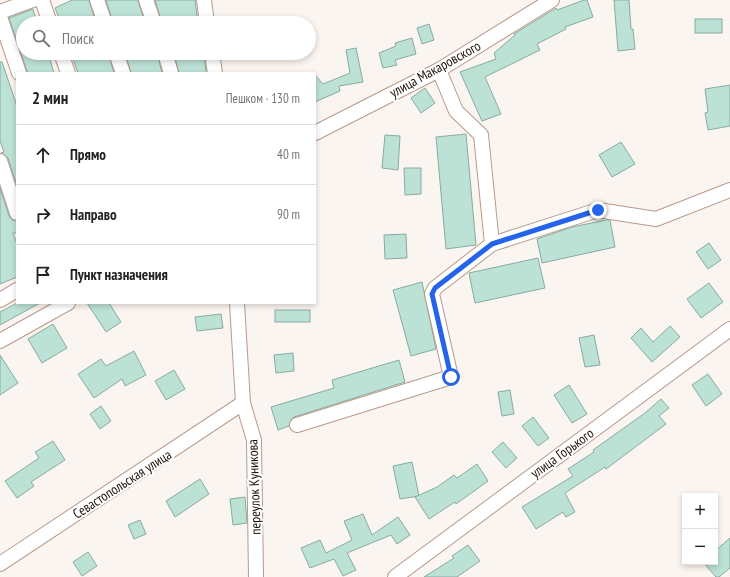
<!DOCTYPE html>
<html lang="ru">
<meta charset="utf-8">
<style>
:root{--surface:#fff;--page:#f6f6f6;--text:#222;--muted:#767676;--line:#e0e0e0}
body{margin:0;font-family:"PT Sans Narrow",sans-serif;background:var(--page);color:var(--text)}
.controls{position:absolute;right:12px;bottom:12px;display:grid;overflow:hidden;border-radius:0px;box-shadow:0 2px 6px #0003}
.controls button{width:36px;height:36px;display:grid;place-items:center;padding:0;border:0;border-bottom:1px solid var(--line);background:var(--surface);color:var(--text);font:20px sans-serif}
.stop{position:absolute;width:12px;height:12px;margin:-9px;border:3px solid #2563eb;border-radius:50%;background:#fff}
.stop.end{background:#2563eb;border-color:#fff;box-shadow:0 1px 4px #0008}
.list{margin:0;padding:0;list-style:none}
h2{display:flex;justify-content:space-between;align-items:center;height:52px;margin:0;padding:0 16px;font-size:17px}
h2 small{font-size:13px;font-weight:400;color:var(--muted)}
.list li{display:grid;grid-template-columns:26px 1fr auto;gap:12px;align-items:center;box-sizing:border-box;height:60px;padding:0 16px;border-top:1px solid var(--line)}
.list b{display:block;font-size:15px;white-space:nowrap}
.list em{font-size:13px;font-style:normal;color:var(--muted)}
.icon{flex:none;width:22px;height:22px;fill:none;stroke:currentColor;stroke-width:2;stroke-linecap:round;stroke-linejoin:round}
.map{position:relative;flex:none;width:730px;height:577px;overflow:hidden}
.search{position:absolute;background:var(--surface);box-shadow:0 2px 6px #0003;left:16px;top:16px;width:300px;height:44px;display:flex;align-items:center;gap:10px;box-sizing:border-box;padding:0 14px;border-radius:22px;color:var(--muted);font-size:15px}
.panel{position:absolute;background:var(--surface);box-shadow:0 2px 6px #0003;left:16px;top:72px;width:300px;height:232px;border-radius:0px}
.map>svg:first-child{display:block}
.building{fill:#bce1d5;stroke:#88aba0}
.lines{fill:none;stroke-linecap:round;stroke-linejoin:round}
.minor-casing{stroke:#b89a8a;stroke-width:16}
.minor{stroke:#fff;stroke-width:14}
.route{stroke:#2563eb;stroke-width:5}
.labels{text-anchor:middle;dominant-baseline:central;stroke-width:4;stroke-linejoin:round;paint-order:stroke}
.street-label{font-size:14px;fill:#1c120c;stroke:#fff}
</style>
<div class="map">
<svg width="730" height="577" viewBox="0 0 730 577">
<rect width="100%" height="100%" fill="#fbf5f1"/>
<g class="building">
<polygon points="72,0 89,0 96,23 61,23 55,8"/>
<polygon points="106,0 138,0 145,23 113,23"/>
<polygon points="155,0 195,0 198,23 162,23"/>
<polygon points="584,0 587,0 593,17 565,27 566,29 537,44 540,50 485,77 501,114 482,121 460,72 496,59 494,53 515,35 514,34 556,8 557,10"/>
<polygon points="614,0 629,0 631,29 633,29 635,49 618,51"/>
<polygon points="33,9 37,23 23,23 23,53 48,53 54,73 28,73 27,71 9,18"/>
<rect x="695" y="19" width="27" height="14"/>
<polygon points="429,24 434,40 422,44 417,28"/>
<polygon points="412,38 416,54 395,60 397,65 383,68 379,53 396,46 395,43"/>
<polygon points="356,48 363,82 339,86 340,91 315,102 315,75 323,84 350,73 346,50"/>
<polygon points="71,53 108,53 114,73 78,73"/>
<polygon points="125,53 157,53 162,73 131,73"/>
<polygon points="174,53 204,53 206,73 179,73"/>
<polygon points="0,62 2,62 17,106 17,186 8,158 1,153 4,152 0,141"/>
<polygon points="730,85 730,126 708,130 705,113 708,112 705,89"/>
<polygon points="425,88 435,103 421,113 411,98"/>
<polygon points="466,134 476,245 446,249 436,137"/>
<polygon points="385,135 400,136 398,170 382,168"/>
<polygon points="621,142 635,164 612,177 599,155"/>
<polygon points="404,168 421,168 421,194 405,195"/>
<polygon points="0,188 9,216 12,220 17,221 17,233 13,233 17,244 17,277 0,284"/>
<polygon points="606,220 610,220 615,247 542,263 537,239 572,227"/>
<polygon points="406,234 407,258 385,259 384,235"/>
<polygon points="709,243 721,260 708,269 696,252"/>
<polygon points="538,258 545,288 475,303 469,273"/>
<polygon points="422,282 436,349 411,356 393,290"/>
<polygon points="709,283 723,302 701,318 687,299"/>
<polygon points="17,303 40,303 0,325 0,312"/>
<polygon points="87,303 109,303 121,322 106,332"/>
<rect x="275" y="310" width="35" height="12"/>
<polygon points="221,314 223,328 197,331 195,317"/>
<polygon points="53,324 67,348 42,363 28,339"/>
<polygon points="670,326 680,337 652,362 631,338 641,328 653,342"/>
<polygon points="594,335 600,365 585,367 579,338"/>
<polygon points="134,351 146,375 125,386 122,379 94,398 78,374 101,359 106,366"/>
<polygon points="293,353 294,371 276,373 274,355"/>
<polygon points="0,355 18,383 0,395"/>
<polygon points="399,360 405,382 294,417 291,420 289,426 278,430 271,407 334,388 332,380"/>
<polygon points="174,370 185,389 166,400 155,381"/>
<polygon points="708,374 722,394 706,406 692,385"/>
<polygon points="569,385 587,414 572,423 554,395"/>
<polygon points="510,390 514,414 502,416 498,392"/>
<polygon points="661,399 669,408 659,416 666,424 606,469 605,467 565,493 575,512 566,517 563,512 536,529 522,507 573,476 568,469 594,452 593,450 645,413"/>
<polygon points="101,406 111,421 100,429 90,414"/>
<polygon points="533,417 549,438 538,446 522,426"/>
<polygon points="53,441 65,460 31,482 34,486 17,498 5,481 39,458 35,452"/>
<polygon points="503,442 517,458 506,468 492,452"/>
<polygon points="412,462 419,496 400,499 393,466"/>
<polygon points="477,464 488,481 456,504 455,502 429,519 415,497 437,487 454,475 457,478"/>
<polygon points="200,479 209,494 175,517 166,501"/>
<polygon points="245,497 247,523 233,525 230,499"/>
<polygon points="363,514 372,535 398,517 410,535 397,544 391,535 347,553 356,570 343,576 334,559 310,568 301,548 320,540 326,553 352,540 344,521"/>
<polygon points="140,520 146,534 134,539 128,525"/>
<polygon points="730,538 730,568 719,577 716,577 703,562 715,562 715,551"/>
<polygon points="468,545 480,561 457,577 424,577 454,558 452,556"/>
<polygon points="88,552 97,566 82,576 73,562"/>
</g>
<g class="lines">
<g class="minor-casing">
<g id="minor">
<polyline points="42,0 50,23"/>
<polyline points="97,0 105,23"/>
<polyline points="146,0 154,23"/>
<polyline points="204,0 207,23"/>
<polyline points="0,12 33,0"/>
<polyline points="0,17 19,73"/>
<polyline points="61,53 68,73"/>
<polyline points="116,53 123,73"/>
<polyline points="165,53 171,73"/>
<polyline points="212,53 215,73"/>
<polyline points="439,70 456,111 481,135 492,244"/>
<polyline points="315,133 439,70 552,0"/>
<polyline points="0,161 17,213"/>
<polyline points="0,300 17,290"/>
<polyline points="237,303 243,403 254,440 256,577"/>
<polyline points="0,341 68,303"/>
<polyline points="297,425 451,377 432,294 435,288 492,244 598,210 656,219 730,190"/>
<polyline points="0,564 243,403"/>
<polyline points="395,577 730,329"/>
</g>
</g>
<use href="#minor" class="minor"/>
</g>
<g class="lines">
<polyline class="route" points="451,377 432,294 435,288 492,244 598,210"/>
</g>
<g class="labels">
<g class="street-label">
<text transform="translate(435 69) rotate(-29)">улица Макаровского</text>
<text transform="translate(562 453) rotate(-36)">улица Горького</text>
<text transform="translate(122 484) rotate(-33)">Севастопольская улица</text>
<text transform="translate(254 487) rotate(-92)">переулок Куникова</text>
</g>
</g>
</svg>
<div class="controls">
<button>+</button>
<button>−</button>
</div>
<div class="stop" style="left:451px;top:377px"></div>
<div class="stop end" style="left:598px;top:210px"></div>
<div class="search"><svg class="icon" aria-label="search" viewBox="0 0 24 24"><circle cx="10" cy="10" r="6"/><path d="M15 15l6 6"/></svg>Поиск</div>
<section class="panel">
<h2>2 мин<small>Пешком · 130 m</small></h2>
<ul class="list">
<li><svg class="icon" aria-label="ahead" viewBox="0 0 24 24"><path d="M12 20V5M6 11l6-6 6 6"/></svg><div><b>Прямо</b></div><em>40 m</em></li>
<li><svg class="icon" aria-label="right" viewBox="0 0 24 24"><path d="M7 20v-9h11M14 6l5 5-5 5"/></svg><div><b>Направо</b></div><em>90 m</em></li>
<li><svg class="icon" aria-label="arrive" viewBox="0 0 24 24"><path d="M6 21V4h12l-3 4 3 4H6"/></svg><div><b>Пункт назначения</b></div></li>
</ul>
</section>
</div>
